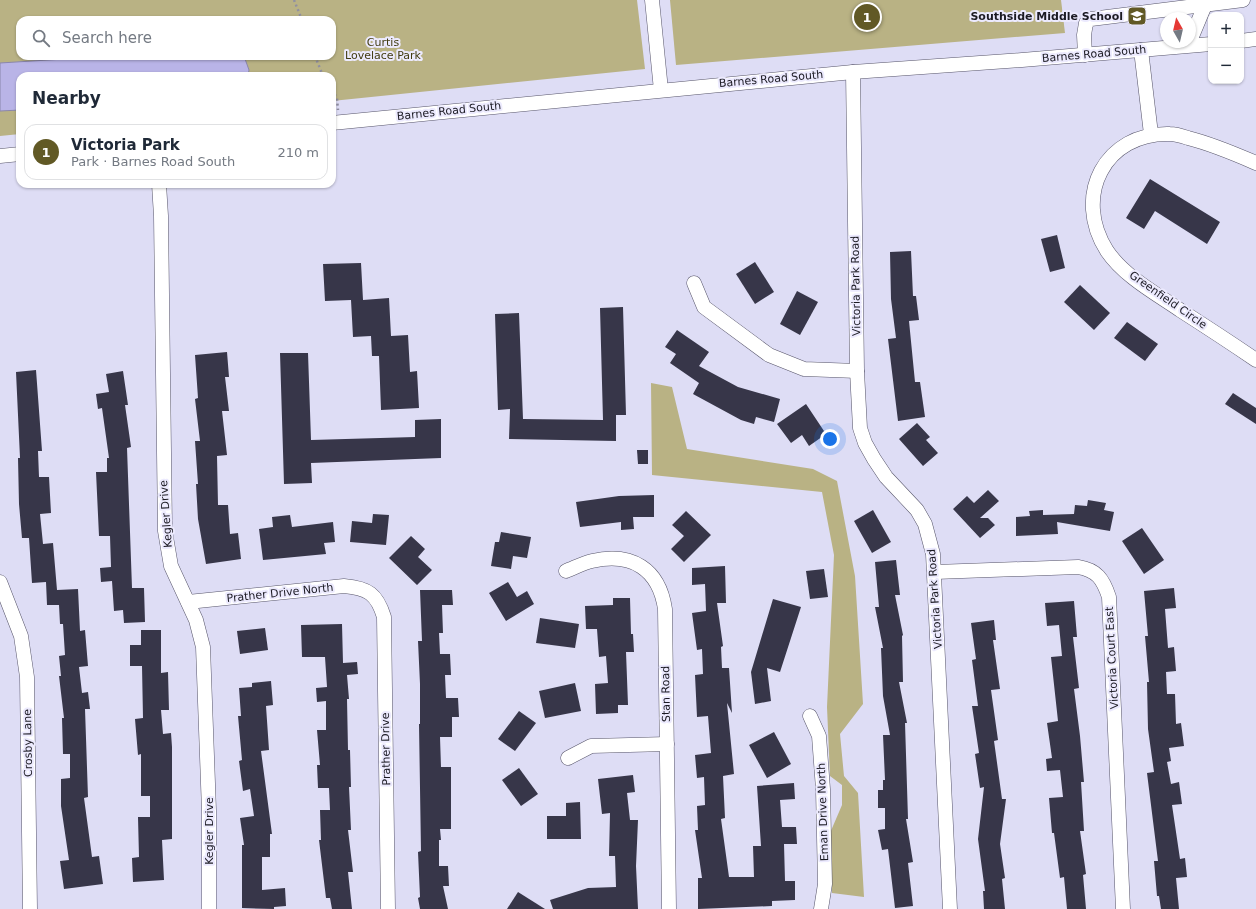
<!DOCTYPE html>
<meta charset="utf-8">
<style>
:root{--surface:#fff;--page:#f2f2f3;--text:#1f2937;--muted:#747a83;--line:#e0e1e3;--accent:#615925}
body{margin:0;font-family:"DejaVu Sans",sans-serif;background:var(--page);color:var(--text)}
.controls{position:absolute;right:12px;top:12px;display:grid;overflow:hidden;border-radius:8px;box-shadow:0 1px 3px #0004}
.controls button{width:36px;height:36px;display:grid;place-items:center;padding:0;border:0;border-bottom:1px solid var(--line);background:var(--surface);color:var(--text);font:20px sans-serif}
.compass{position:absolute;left:1160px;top:12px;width:36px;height:36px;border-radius:50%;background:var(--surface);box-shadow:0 1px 3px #0004;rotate:352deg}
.you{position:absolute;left:830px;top:439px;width:14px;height:14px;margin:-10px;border:3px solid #fff;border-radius:50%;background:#1a73e8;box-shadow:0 0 0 6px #1a73e833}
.badge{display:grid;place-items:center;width:26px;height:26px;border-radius:50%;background:var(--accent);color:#fff;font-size:13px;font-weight:700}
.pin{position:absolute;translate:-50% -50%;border:2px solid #fff;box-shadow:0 1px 4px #0006}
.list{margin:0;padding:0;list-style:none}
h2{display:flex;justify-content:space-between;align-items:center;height:52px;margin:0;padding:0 16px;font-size:17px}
h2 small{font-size:13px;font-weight:400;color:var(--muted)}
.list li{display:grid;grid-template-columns:26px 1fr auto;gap:12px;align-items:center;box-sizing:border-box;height:56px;margin:0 8px 8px;padding:0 8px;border:1px solid var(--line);border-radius:12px}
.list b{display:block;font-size:15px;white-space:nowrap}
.list p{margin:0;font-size:13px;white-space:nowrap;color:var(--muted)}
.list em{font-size:13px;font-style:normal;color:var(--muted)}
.icon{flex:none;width:22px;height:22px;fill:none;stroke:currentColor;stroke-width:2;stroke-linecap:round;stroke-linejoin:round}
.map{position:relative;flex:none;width:1256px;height:909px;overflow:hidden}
.search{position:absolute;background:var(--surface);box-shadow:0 1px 3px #0004;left:16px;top:16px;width:320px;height:44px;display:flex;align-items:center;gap:10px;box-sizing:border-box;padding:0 14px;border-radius:12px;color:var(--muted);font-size:15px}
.panel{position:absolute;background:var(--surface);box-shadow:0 1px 3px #0004;left:16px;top:72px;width:320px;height:116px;border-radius:12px}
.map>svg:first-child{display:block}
.green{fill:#b9b284;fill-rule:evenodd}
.water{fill:#b9b4e7;stroke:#8a86ac}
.building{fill:#373649}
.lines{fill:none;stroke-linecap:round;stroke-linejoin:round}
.minor-casing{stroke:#57556a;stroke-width:15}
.path{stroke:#908fa1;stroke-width:2.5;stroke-dasharray:2 3;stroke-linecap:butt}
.minor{stroke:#fff;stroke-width:14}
.labels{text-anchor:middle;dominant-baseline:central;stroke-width:4;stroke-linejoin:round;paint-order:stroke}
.poi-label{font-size:11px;font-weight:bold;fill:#1b1a23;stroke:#eceafe;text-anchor:end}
.park-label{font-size:11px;fill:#413b10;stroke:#eceafe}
.street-label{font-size:11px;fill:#1b1a23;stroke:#eceafe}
</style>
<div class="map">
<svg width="1256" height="909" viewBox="0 0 1256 909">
<rect width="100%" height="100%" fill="#deddf5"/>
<g class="green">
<path d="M0 0H637L645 69 332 101V76H20V134L0 136ZM20 20H332V56H20Z"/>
<polygon points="670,0 1061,0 1065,33 676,65"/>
<polygon points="651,383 672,387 687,449 813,469 837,481 855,576 863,704 840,734 844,776 858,793 864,897 832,893 830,833 842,805 842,785 830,776 827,707 834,555 822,492 652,475"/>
</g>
<polygon class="water" points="112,56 244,56 249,70 248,76 20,76 20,110 0,111 0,63"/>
<g class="building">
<polygon points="1150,179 1220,222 1207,244 1155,211 1144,229 1126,218"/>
<polygon points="1057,235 1065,268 1050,272 1041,239"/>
<polygon points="911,251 913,296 916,296 919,320 909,321 915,382 920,382 925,417 898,421 888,339 896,338 891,299 890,252"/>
<polygon points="755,262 774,292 755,304 736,274"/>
<polygon points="361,263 363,300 389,298 391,336 408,335 410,372 417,371 419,408 381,410 379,356 372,356 371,336 353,337 351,300 325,301 323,264"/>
<polygon points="1080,285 1110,313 1094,330 1064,302"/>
<polygon points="797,291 818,302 800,335 780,324"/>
<polygon points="623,307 626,415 616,415 616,441 509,439 510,409 498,410 495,314 519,313 523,419 603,420 600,308"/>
<polygon points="1127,322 1158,344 1145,361 1114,338"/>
<polygon points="677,330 709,352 699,366 738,387 780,399 774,422 756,417 754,424 741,420 693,394 699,383 670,363 676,354 665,347"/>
<polygon points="227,352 229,377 225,377 229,411 222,411 227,455 217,456 218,505 228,505 230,534 238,533 241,559 206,564 198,519 196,484 198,484 195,441 200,441 195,399 198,398 195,355"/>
<polygon points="280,353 308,353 311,440 415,437 415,420 441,419 441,458 311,463 312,483 284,484"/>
<polygon points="36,370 42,451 38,451 39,477 49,477 51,513 40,514 43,544 53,543 57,590 78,589 80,631 85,630 88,666 79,667 82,693 88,692 90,709 85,709 88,797 84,798 92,857 99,856 103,884 64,889 60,861 69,860 61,806 61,779 70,778 70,754 63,754 62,718 64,718 59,676 61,676 59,656 65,655 63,624 60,624 59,605 47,605 46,582 32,583 29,538 22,538 19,504 18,458 20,458 16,372"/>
<polygon points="123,371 128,405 125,405 131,447 127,448 132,588 144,588 145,622 124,623 123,610 114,611 112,581 101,582 100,568 111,567 110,536 99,536 96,472 107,472 107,458 109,458 102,408 98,409 96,394 109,392 106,374"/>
<polygon points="1233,393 1256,408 1256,424 1225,404"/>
<polygon points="806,404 826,434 809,446 802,435 791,443 777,424"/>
<polygon points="917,423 930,437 926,440 938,453 923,466 899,439"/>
<polygon points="637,450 648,450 648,464 638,464"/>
<polygon points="988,490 999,501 980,518 988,518 995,525 980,538 953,509 967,496 974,503"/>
<polygon points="654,495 654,517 633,517 634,529 621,530 621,522 580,527 576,502 619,496"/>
<polygon points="1088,500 1106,503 1104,510 1114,512 1110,531 1057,522 1058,534 1016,536 1016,517 1030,516 1029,511 1043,510 1043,515 1074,514 1075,505 1087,506"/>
<polygon points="873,510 891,542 872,553 854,521"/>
<polygon points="686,511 711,535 684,562 671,549 684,536 672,525"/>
<polygon points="373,514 389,515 386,545 350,542 352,521 372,523"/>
<polygon points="290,515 292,527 333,522 335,542 324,543 326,554 263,560 259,529 273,527 272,517"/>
<polygon points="1142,528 1164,560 1144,574 1122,541"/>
<polygon points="501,532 531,537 527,558 513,556 511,569 491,566 495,542 499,542"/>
<polygon points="411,536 425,549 418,557 432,570 417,585 389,558"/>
<polygon points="896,560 900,595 895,595 903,635 902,636 903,682 899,682 907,723 905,723 908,819 906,819 913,862 908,863 913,906 895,908 888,849 882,850 878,830 885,829 885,808 878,808 878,790 883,790 883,780 885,780 883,735 890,735 883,696 881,648 883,648 875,607 879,607 875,562"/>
<polygon points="725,566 726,603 717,603 723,646 721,647 722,668 729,668 732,713 727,703 734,774 723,776 725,818 721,819 729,877 754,877 753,846 761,846 757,786 794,783 795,799 780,800 782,827 796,827 797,844 784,844 785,881 795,881 795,900 772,901 772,906 698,909 698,878 702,878 695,830 698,830 697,806 705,805 704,777 697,778 695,755 711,753 708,716 697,717 695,675 703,674 702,649 697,650 692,613 706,611 705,584 692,585 692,568"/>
<polygon points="824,569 828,597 810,599 806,571"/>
<polygon points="508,582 517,597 527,591 534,604 506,621 489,593"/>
<polygon points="1174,588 1176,608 1165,609 1168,648 1174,647 1176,671 1166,672 1167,694 1175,694 1176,724 1181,723 1184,746 1169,748 1171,761 1167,762 1171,784 1179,782 1182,804 1172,805 1180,859 1185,858 1187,877 1176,878 1179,909 1161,909 1159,896 1157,896 1154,861 1158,861 1147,773 1154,772 1148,729 1147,682 1149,682 1145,636 1148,636 1144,591"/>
<polygon points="420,590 452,590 453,605 442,605 443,633 439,633 440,654 450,654 451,675 445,675 446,698 458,698 459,717 452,717 452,737 440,737 441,767 451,767 451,829 440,829 441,840 439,840 439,866 448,866 449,886 443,886 448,909 420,909 418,898 420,897 418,852 421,851 419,724 420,724 420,684 418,641 422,641"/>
<polygon points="613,598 630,598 631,634 633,634 634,652 626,652 628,705 618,705 618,713 596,714 595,684 608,683 606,656 599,657 597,629 586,629 585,606 613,605"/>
<polygon points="773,599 801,607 780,672 767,668 771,701 755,704 751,672"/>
<polygon points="1074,601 1077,637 1073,637 1079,688 1074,689 1080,736 1084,782 1081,782 1084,831 1080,831 1086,874 1083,875 1086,909 1067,909 1064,877 1060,878 1054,833 1052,833 1049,798 1063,797 1060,770 1047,771 1046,759 1052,758 1047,723 1058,721 1051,657 1062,656 1059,625 1047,626 1045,603"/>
<polygon points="540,618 579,624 575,648 536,643"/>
<polygon points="994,620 996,640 993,640 1000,689 991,690 998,740 994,741 1002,799 1006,799 1000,844 1005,878 1002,879 1005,909 984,909 983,891 985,891 978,839 984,787 980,788 975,754 979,753 972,706 978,706 972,660 976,659 971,623"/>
<polygon points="342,624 343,663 357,662 358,674 347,675 349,699 347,699 348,750 350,750 351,787 349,787 351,830 348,830 353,872 348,872 352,909 332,909 330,898 326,898 319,840 321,840 320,810 330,810 329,788 318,788 317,765 320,765 317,730 326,730 326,701 317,702 316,688 327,687 325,657 302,657 301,625"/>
<polygon points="265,628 268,650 240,654 237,631"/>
<polygon points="141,630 161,630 161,673 168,672 169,710 161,710 163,734 171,733 172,747 172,839 162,840 164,880 133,882 132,858 139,857 138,817 150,817 150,796 141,796 141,754 138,755 135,719 143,718 142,666 130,666 130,645 141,645"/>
<polygon points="271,681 273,705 266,706 269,750 261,751 272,834 270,834 270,857 262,857 262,890 285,888 286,906 274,907 274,909 242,908 242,845 244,845 240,818 254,816 250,789 243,791 239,761 242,760 238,716 241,716 239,688 252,687 252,683"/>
<polygon points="575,683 581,711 545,718 539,691"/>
<polygon points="519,711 536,723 515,751 498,739"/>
<polygon points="774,732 791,764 767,778 749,745"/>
<polygon points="519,768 538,794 521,806 502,780"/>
<polygon points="633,775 635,792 627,793 630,820 638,820 636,866 638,909 553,909 550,900 588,888 616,887 615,856 609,856 610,813 602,814 598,779"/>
<polygon points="580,802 581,839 547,839 547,816 566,816 566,803"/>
<polygon points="518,892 545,909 507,909"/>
</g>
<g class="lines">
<g class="minor-casing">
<g id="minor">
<polyline points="652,0 661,90"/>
<polyline points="1190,41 1205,5"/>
<polyline points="1241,41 1256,39"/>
<polyline points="1141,50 1151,134"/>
<polyline points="1085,55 1084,35 1086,23 1091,19 1243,0"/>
<polyline points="853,72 857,371 860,428 865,443 874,459 886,477 917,510 925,524 933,554 950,909"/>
<polyline points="332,123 853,72 1022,60 1211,44"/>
<polyline points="0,156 20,154"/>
<path d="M1256 163C1233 153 1212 144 1188 138 1182 136 1176 134 1170 134 1105 132 1072 196 1107 251 1124 276 1155 293 1180 310 1205 326 1231 343 1256 360"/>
<polyline points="159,184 161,216 165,531 171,566 196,620 203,647 209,811 209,909"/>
<polyline points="694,283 704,307 769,355 804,369 857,371"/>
<path d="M566 571C574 568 583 563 592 561 632 552 659 569 665 609L669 909"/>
<path d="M935 572 1078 567C1097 570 1103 579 1109 597L1123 909"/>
<polyline points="0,582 21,636 27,677 30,909"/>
<path d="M188 602 344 586C368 588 377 594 384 617L388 909"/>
<polyline points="810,716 819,736 823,789 825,884 821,909"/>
<polyline points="568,758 591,746 667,744"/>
</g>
</g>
<g class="path">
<polyline points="294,0 302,20"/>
<polyline points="315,56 323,76"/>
<polyline points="332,90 337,98 338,110"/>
</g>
<use href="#minor" class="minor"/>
</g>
<defs>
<g id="school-square" transform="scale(1)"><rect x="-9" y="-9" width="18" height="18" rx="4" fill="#615925" stroke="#eceafe"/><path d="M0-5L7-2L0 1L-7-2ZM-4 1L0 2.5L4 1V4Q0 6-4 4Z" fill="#fff"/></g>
</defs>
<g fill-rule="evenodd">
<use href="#school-square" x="1137" y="16"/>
</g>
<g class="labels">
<g class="poi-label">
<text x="1123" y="16">Southside Middle School</text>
</g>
<g class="park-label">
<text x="383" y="42">Curtis<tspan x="383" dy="13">Lovelace Park</tspan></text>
</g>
<g class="street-label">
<text transform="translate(1094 54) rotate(-5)">Barnes Road South</text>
<text transform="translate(771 79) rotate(-5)">Barnes Road South</text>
<text transform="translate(449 111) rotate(-6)">Barnes Road South</text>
<text transform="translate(856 286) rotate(-91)">Victoria Park Road</text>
<text transform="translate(1168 300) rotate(35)">Greenfield Circle</text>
<text transform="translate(166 514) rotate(-94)">Kegler Drive</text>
<text transform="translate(280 593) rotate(-6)">Prather Drive North</text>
<text transform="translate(935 599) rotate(-94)">Victoria Park Road</text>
<text transform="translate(1112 658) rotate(-93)">Victoria Court East</text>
<text transform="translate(666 694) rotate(-91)">Stan Road</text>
<text transform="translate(28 743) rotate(-91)">Crosby Lane</text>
<text transform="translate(386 749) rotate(-91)">Prather Drive</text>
<text transform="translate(823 812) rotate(-92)">Eman Drive North</text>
<text transform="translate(209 831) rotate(-90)">Kegler Drive</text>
</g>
</g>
</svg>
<div class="controls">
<button>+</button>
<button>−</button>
</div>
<svg class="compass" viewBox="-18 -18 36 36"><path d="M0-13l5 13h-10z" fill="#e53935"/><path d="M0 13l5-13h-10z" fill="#747a83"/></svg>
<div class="you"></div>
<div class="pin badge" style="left:867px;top:17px">1</div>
<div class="search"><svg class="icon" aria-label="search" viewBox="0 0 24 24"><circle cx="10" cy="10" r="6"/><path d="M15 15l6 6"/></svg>Search here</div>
<section class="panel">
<h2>Nearby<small></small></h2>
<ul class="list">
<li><span class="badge">1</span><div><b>Victoria Park</b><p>Park · Barnes Road South</p></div><em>210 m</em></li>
</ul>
</section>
</div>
